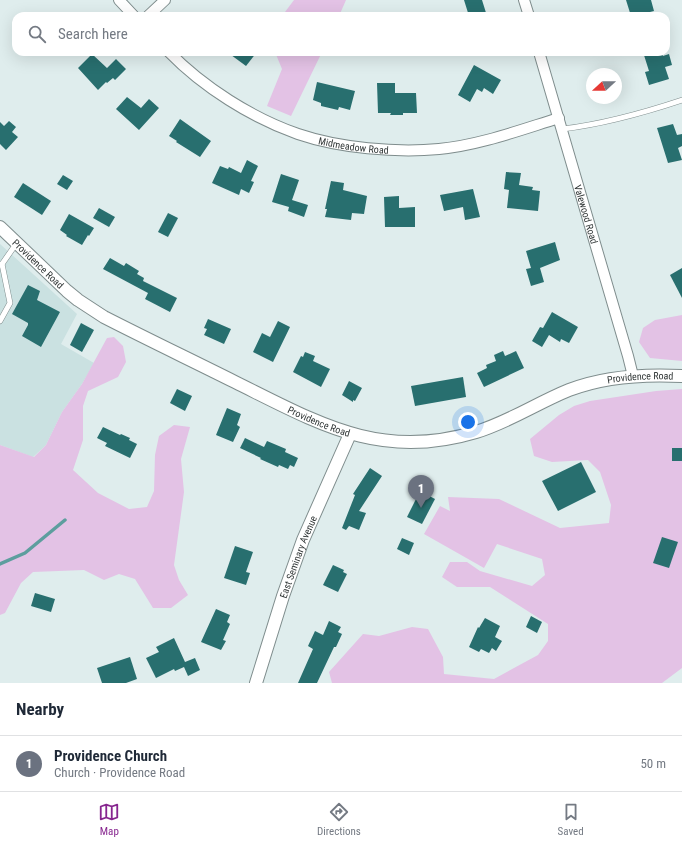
<!DOCTYPE html>
<meta charset="utf-8">
<style>
:root{--surface:#fff;--page:#f2f2f3;--text:#1f2937;--muted:#747a83;--line:#e0e1e3;--accent:#87268f}
body{margin:0;font-family:"Roboto Condensed",sans-serif;background:var(--page);color:var(--text)}
.compass{position:absolute;left:586px;top:68px;width:36px;height:36px;border-radius:50%;background:var(--surface);box-shadow:0 4px 16px #0002;rotate:249deg}
.you{position:absolute;left:468px;top:422px;width:14px;height:14px;margin:-10px;border:3px solid #fff;border-radius:50%;background:#1a73e8;box-shadow:0 0 0 6px #1a73e833}
.badge{display:grid;place-items:center;width:26px;height:26px;border-radius:50%;background:var(--accent);color:#fff;font-size:13px;font-weight:700}
.pin{position:absolute;translate:-50% -33px;filter:drop-shadow(0 1px 2px #0008)}
.pin::after{content:'';position:absolute;top:21px;width:14px;height:12px;background:inherit;clip-path:polygon(0 0,100% 0,50% 100%)}
.list{margin:0;padding:0;list-style:none}
h2{display:flex;justify-content:space-between;align-items:center;height:52px;margin:0;padding:0 16px;font-size:17px}
h2 small{font-size:13px;font-weight:400;color:var(--muted)}
.list li{display:grid;grid-template-columns:26px 1fr auto;gap:12px;align-items:center;box-sizing:border-box;height:56px;padding:0 16px;border-top:1px solid var(--line)}
.list b{display:block;font-size:15px;white-space:nowrap}
.list p{margin:0;font-size:13px;white-space:nowrap;color:var(--muted)}
.list em{font-size:13px;font-style:normal;color:var(--muted)}
.icon{flex:none;width:22px;height:22px;fill:none;stroke:currentColor;stroke-width:2;stroke-linecap:round;stroke-linejoin:round}
.map{position:relative;flex:none;width:682px;height:683px;overflow:hidden}
.search{position:absolute;background:var(--surface);box-shadow:0 4px 16px #0002;left:12px;right:12px;top:12px;height:44px;display:flex;align-items:center;gap:10px;box-sizing:border-box;padding:0 14px;border-radius:12px;color:var(--muted);font-size:15px}
.sheet{height:108px;background:var(--surface)}
nav{display:flex;justify-content:space-around;align-items:center;box-sizing:border-box;height:56px;border-top:1px solid var(--line);background:var(--surface);font-size:11px;color:var(--muted)}
nav a{display:grid;justify-items:center;gap:2px}
nav .on{color:var(--accent)}
.map>svg:first-child{display:block}
.built{fill:#cae1e1}
.green{fill:#e3c2e5}
.lines{fill:none;stroke-linecap:round;stroke-linejoin:round}
.stream{stroke:#5d9e9e;stroke-width:3.5}
.building{fill:#286f6f}
.service-casing{stroke:#7f8d8d;stroke-width:6}
.minor-casing{stroke:#7f8d8d;stroke-width:12}
.tertiary-casing{stroke:#7f8d8d;stroke-width:14}
.service{stroke:#fff;stroke-width:5}
.minor{stroke:#fff;stroke-width:10}
.tertiary{stroke:#fff;stroke-width:12}
.labels{text-anchor:middle;dominant-baseline:central;stroke-width:4;stroke-linejoin:round;paint-order:stroke}
.street-label{font-size:10px;fill:#303636;stroke:#ecfbfa}
</style>
<div class="map">
<svg width="682" height="683" viewBox="0 0 682 683">
<rect width="100%" height="100%" fill="#dfeded"/>
<polygon class="built" points="0,244 77,314 61,344 94,363 82,384 62,412 46,445 33,457 0,445"/>
<g class="green">
<polygon points="294,0 346,0 339,16 282,16"/>
<polygon points="275,52 322,52 291,116 267,106 282,69"/>
<polygon points="682,315 682,361 650,358 639,342 643,328 655,320"/>
<polygon points="114,337 123,346 126,362 118,377 88,391 83,406 83,440 73,470 98,493 129,509 147,507 154,491 155,455 159,436 174,425 190,427 181,459 184,492 174,565 179,580 188,595 171,608 153,608 135,579 119,574 104,580 84,570 33,572 21,583 5,613 0,615 0,445 34,457 46,445 62,412 82,384 107,338"/>
<polygon points="682,389 682,668 662,683 332,683 329,672 363,634 379,636 412,627 428,629 443,657 444,674 494,679 538,655 548,641 548,624 490,587 457,587 442,577 450,562 467,562 480,571 532,586 545,575 542,559 497,544 484,568 424,534 440,506 450,511 448,497 499,499 560,528 609,523 611,505 600,472 588,460 552,462 534,456 530,439 559,415 574,406 590,401 656,391"/>
</g>
<g class="lines">
<polyline class="stream" points="0,564 25,553 65,520"/>
</g>
<g class="building">
<polygon points="464,0 482,0 487,16 469,16"/>
<polygon points="626,0 651,0 654,11 650,12 651,16 631,16"/>
<polygon points="227,52 257,52 246,66"/>
<polygon points="643,52 662,52 663,56 669,54 672,65 665,67 669,79 649,85 645,72 649,71"/>
<polygon points="92,54 107,68 116,59 126,69 115,80 113,78 107,83 106,82 98,90 78,68"/>
<polygon points="474,65 501,80 493,94 484,88 482,92 477,89 470,102 458,95"/>
<polygon points="317,82 355,91 350,110 339,107 338,110 321,106 321,103 313,100"/>
<polygon points="377,83 395,83 395,93 416,93 417,113 403,113 403,115 390,115 391,113 378,113"/>
<polygon points="127,97 141,108 149,99 159,108 139,130 116,109"/>
<polygon points="180,119 211,141 200,157 176,142 177,141 169,136"/>
<polygon points="9,121 16,127 12,132 18,137 6,150 0,144 0,122 4,126"/>
<polygon points="673,124 677,135 682,134 682,146 678,148 682,160 668,163 657,128"/>
<polygon points="247,160 258,166 251,181 254,182 249,193 241,189 239,195 212,183 220,166 228,169 229,167 241,173"/>
<polygon points="506,172 521,173 519,185 533,187 532,190 540,191 538,211 507,208 509,190 504,189"/>
<polygon points="281,174 299,180 292,200 308,205 304,217 288,211 289,207 272,202"/>
<polygon points="63,175 73,181 67,190 57,184"/>
<polygon points="331,181 344,183 343,190 367,196 364,214 352,213 351,220 325,217 327,209 325,209"/>
<polygon points="23,183 51,201 42,215 14,197"/>
<polygon points="473,189 480,217 465,220 463,207 444,211 440,195"/>
<polygon points="399,196 399,208 415,207 415,227 385,227 384,197"/>
<polygon points="99,208 115,217 109,227 93,218"/>
<polygon points="168,213 178,218 168,237 158,232"/>
<polygon points="69,214 94,228 89,236 88,235 82,245 66,236 67,235 60,230"/>
<polygon points="555,242 560,260 540,268 544,282 531,286 526,269 531,268 526,251"/>
<polygon points="110,258 124,266 126,263 139,271 137,274 144,278 143,281 177,298 170,312 145,299 148,293 103,269"/>
<polygon points="682,268 682,298 670,275"/>
<polygon points="28,285 40,291 37,300 60,312 41,347 22,336 28,325 28,323 12,314"/>
<polygon points="552,312 578,327 569,343 561,339 560,342 549,335 542,347 532,341 540,327 543,328"/>
<polygon points="208,319 231,329 224,344 204,335 207,329 204,328"/>
<polygon points="278,321 290,327 273,362 253,352 262,333 270,337"/>
<polygon points="81,323 94,330 82,352 70,345"/>
<polygon points="503,351 505,356 516,351 524,368 484,387 477,373 487,368 486,365 496,361 494,355"/>
<polygon points="305,352 315,356 313,361 330,369 321,387 293,372 301,356 303,357"/>
<polygon points="463,377 466,397 415,406 411,386"/>
<polygon points="349,381 362,388 355,401 353,400 353,402 342,395"/>
<polygon points="177,389 192,396 185,411 170,403"/>
<polygon points="227,408 241,414 237,425 240,427 233,442 216,435"/>
<polygon points="103,427 120,435 121,434 130,438 129,440 137,444 130,458 105,446 107,443 97,438"/>
<polygon points="245,438 264,447 267,441 286,449 285,452 298,458 294,467 290,465 288,469 279,465 278,467 260,459 261,458 240,448"/>
<rect x="672" y="448" width="10" height="13"/>
<polygon points="581,462 596,492 558,511 542,481"/>
<polygon points="370,468 382,476 359,511 366,513 359,530 349,526 346,530 342,528 355,495 353,494"/>
<polygon points="420,491 435,499 422,524 407,517"/>
<polygon points="662,537 678,542 669,568 653,563"/>
<polygon points="402,538 414,543 409,555 397,549"/>
<polygon points="235,546 253,552 246,572 250,573 246,585 224,578"/>
<polygon points="333,565 344,570 343,572 347,574 338,592 323,585"/>
<polygon points="35,593 55,599 51,612 31,606"/>
<polygon points="216,609 230,615 227,622 230,624 223,640 226,641 221,650 201,642"/>
<polygon points="531,616 542,622 537,633 526,627"/>
<polygon points="485,618 500,626 495,637 502,641 496,651 492,648 489,653 481,649 479,652 469,647 478,627 479,628"/>
<polygon points="329,621 341,627 338,632 342,634 336,647 334,647 317,683 298,683 313,649 308,646 315,631 323,635"/>
<polygon points="174,638 185,662 195,658 200,670 188,676 184,667 175,671 174,669 156,678 146,658 159,652 156,647"/>
<polygon points="130,657 137,679 126,683 102,683 97,668"/>
</g>
<g class="lines">
<g class="service-casing">
<g id="service">
<path d="M562 129C603 124 643 113 682 100"/>
<polyline points="0,265 2,264 16,244"/>
<polyline points="0,321 10,303 2,264"/>
</g>
</g>
<g class="minor-casing">
<g id="minor">
<polyline points="119,0 134,16"/>
<polyline points="524,0 529,16"/>
<polyline points="148,16 165,0"/>
<path id="s1" d="M169 52C203 87 252 118 298 134 339 148 396 153 439 149 480 145 520 130 559 118"/>
<path id="s2" d="M539 52 628 356 633 376"/>
</g>
</g>
<g class="tertiary-casing">
<g id="tertiary">
<path id="s3" d="M0 227 67 291 78 300 104 317C147 339 191 360 235 382 318 423 380 461 476 432 509 422 537 403 569 390 605 376 644 374 682 376"/>
<path id="s4" d="M256 683 283 596 303 540 350 434"/>
</g>
</g>
<use href="#service" class="service"/>
<use href="#minor" class="minor"/>
<use href="#tertiary" class="tertiary"/>
</g>
<g class="labels">
<g class="street-label">
<text stroke="none"><textPath href="#s1" startOffset="211">Midmeadow Road</textPath></text>
<text stroke="none"><textPath href="#s2" startOffset="169">Valewood Road</textPath></text>
<text stroke="none"><textPath href="#s3" startOffset="53">Providence Road</textPath></text>
<text stroke="none"><textPath href="#s3" startOffset="713">Providence Road</textPath></text>
<text stroke="none"><textPath href="#s3" startOffset="377">Providence Road</textPath></text>
<text stroke="none"><textPath href="#s4" startOffset="133">East Seminary Avenue</textPath></text>
</g>
</g>
</svg>
<svg class="compass" viewBox="-18 -18 36 36"><path d="M0-13l5 13h-10z" fill="#e53935"/><path d="M0 13l5-13h-10z" fill="#747a83"/></svg>
<div class="you"></div>
<div class="pin badge" style="left:421px;top:508px;background:#6b7280">1</div>
<div class="search"><svg class="icon" aria-label="search" viewBox="0 0 24 24"><circle cx="10" cy="10" r="6"/><path d="M15 15l6 6"/></svg>Search here</div>
</div>
<section class="sheet">
<h2>Nearby<small></small></h2>
<ul class="list">
<li><span class="badge" style="background:#6b7280">1</span><div><b>Providence Church</b><p>Church · Providence Road</p></div><em>50 m</em></li>
</ul>
</section>
<nav>
<a class="on"><svg class="icon" aria-label="map" viewBox="0 0 24 24"><path d="M3 6l6-2 6 2 6-2v14l-6 2-6-2-6 2zM9 4v14M15 6v14"/></svg>Map</a>
<a><svg class="icon" aria-label="directions" viewBox="0 0 24 24"><path d="M12 3l9 9-9 9-9-9zM9 14v-3h6M13 9l2 2-2 2"/></svg>Directions</a>
<a><svg class="icon" aria-label="saved" viewBox="0 0 24 24"><path d="M7 4h10v16l-5-4-5 4z"/></svg>Saved</a>
</nav>
